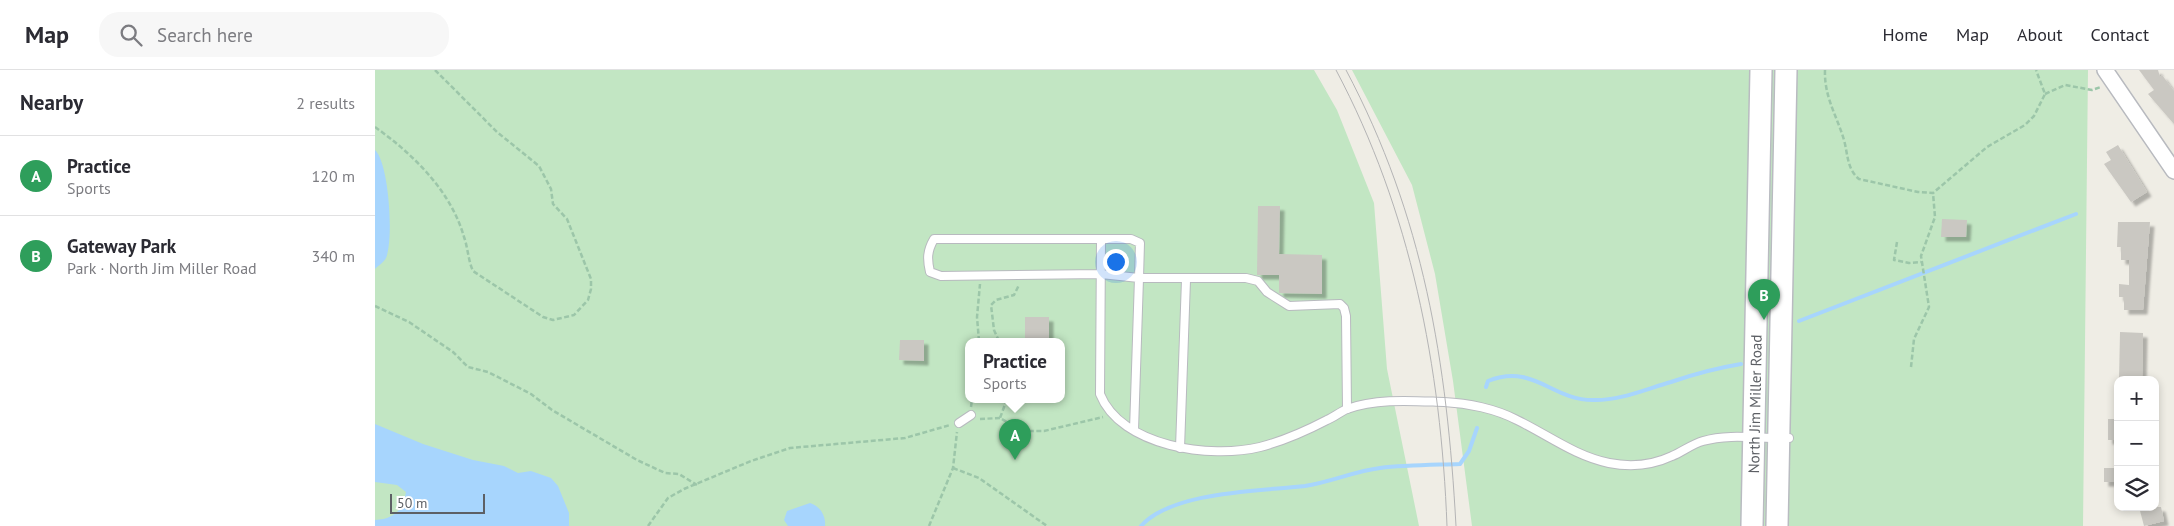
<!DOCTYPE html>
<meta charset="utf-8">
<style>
:root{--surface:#fff;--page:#f7f7f7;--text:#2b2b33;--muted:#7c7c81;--line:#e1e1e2;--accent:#2563eb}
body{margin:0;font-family:"PT Sans",sans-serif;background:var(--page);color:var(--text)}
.controls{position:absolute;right:15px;bottom:15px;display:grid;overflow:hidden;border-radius:10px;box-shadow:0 2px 8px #0003}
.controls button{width:45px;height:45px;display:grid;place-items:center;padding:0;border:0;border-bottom:1px solid var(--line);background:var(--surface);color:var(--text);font:25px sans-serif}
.scale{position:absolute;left:15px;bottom:12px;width:95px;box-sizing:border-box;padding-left:5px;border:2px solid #5d6065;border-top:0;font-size:14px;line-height:18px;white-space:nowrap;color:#5d6065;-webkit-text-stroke:4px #fff;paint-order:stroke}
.you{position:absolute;left:740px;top:191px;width:18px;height:18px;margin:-12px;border:4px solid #fff;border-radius:50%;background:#1a73e8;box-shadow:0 0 0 8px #1a73e833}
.badge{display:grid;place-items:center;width:32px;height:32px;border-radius:50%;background:var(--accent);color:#fff;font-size:16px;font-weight:700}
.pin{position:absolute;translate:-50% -41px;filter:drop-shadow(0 1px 2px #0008)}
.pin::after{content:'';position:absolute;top:26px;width:18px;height:15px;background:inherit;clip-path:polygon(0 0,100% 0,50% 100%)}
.popup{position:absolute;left:590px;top:268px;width:100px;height:65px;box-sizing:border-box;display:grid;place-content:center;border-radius:10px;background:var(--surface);filter:drop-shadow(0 1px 4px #0005);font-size:16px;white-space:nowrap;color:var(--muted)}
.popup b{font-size:19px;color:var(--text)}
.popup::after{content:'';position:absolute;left:50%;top:100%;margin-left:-10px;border:10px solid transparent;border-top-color:var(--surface)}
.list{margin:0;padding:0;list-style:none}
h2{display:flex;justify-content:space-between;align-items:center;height:65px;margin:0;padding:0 20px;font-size:21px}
h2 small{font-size:16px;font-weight:400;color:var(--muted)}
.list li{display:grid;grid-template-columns:32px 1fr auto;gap:15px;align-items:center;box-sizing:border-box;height:80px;padding:0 20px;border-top:1px solid var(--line)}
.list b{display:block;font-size:19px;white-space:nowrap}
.list p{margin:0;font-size:16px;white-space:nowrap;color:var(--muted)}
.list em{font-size:16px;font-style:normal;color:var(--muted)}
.icon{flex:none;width:28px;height:28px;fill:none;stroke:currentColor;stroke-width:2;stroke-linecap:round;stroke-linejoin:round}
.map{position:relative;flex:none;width:1799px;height:456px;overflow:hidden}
header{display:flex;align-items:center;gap:30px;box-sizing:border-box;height:70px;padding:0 25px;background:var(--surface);border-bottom:1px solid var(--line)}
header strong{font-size:24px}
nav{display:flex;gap:28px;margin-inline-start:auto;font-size:18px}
.search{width:350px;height:45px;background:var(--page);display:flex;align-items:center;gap:12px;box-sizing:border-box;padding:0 18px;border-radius:20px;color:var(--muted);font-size:19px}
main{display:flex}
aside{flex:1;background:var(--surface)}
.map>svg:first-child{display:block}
.green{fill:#c2e6c3;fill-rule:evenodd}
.water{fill:#a7d5fd}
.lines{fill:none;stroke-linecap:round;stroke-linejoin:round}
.stream{stroke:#a7d5fd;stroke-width:4}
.building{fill:#cac8c2;filter:url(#shadow)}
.service-casing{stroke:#b8babf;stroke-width:10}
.minor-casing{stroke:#b8babf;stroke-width:18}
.secondary-casing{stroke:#b9bbc1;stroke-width:24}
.path{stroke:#9cc6a9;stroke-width:2.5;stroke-dasharray:5 2.5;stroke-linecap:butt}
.service{stroke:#fff;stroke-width:8}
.minor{stroke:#fff;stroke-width:15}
.secondary{stroke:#fff;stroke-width:21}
.tram{stroke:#b4b4b5;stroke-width:1}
.labels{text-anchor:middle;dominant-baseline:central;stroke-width:5;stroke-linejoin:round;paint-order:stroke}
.street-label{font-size:15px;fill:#5d6065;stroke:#fff}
</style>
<header>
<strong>Map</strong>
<div class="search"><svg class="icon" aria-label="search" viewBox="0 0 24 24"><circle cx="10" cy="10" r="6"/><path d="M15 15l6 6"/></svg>Search here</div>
<nav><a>Home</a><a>Map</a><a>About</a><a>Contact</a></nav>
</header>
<main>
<aside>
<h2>Nearby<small>2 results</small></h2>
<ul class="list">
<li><span class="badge" style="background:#2e9e5b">A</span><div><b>Practice</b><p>Sports</p></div><em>120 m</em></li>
<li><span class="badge" style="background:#2e9e5b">B</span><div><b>Gateway Park</b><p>Park · North Jim Miller Road</p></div><em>340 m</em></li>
</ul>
</aside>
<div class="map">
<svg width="1799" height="456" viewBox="0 0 1799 456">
<defs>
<filter id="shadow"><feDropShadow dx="4.5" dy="4.5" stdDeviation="1" flood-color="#0004"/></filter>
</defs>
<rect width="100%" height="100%" fill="#efede5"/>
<g class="green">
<path d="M0 0H939L962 40 999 133 1012 299 1044 456H0ZM594 271H686V329H594Z"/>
<polygon points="977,0 1713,0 1708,456 1097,456 1078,311 1060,204 1037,115"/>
</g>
<g class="water">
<path d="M0 80C14 93 19 169 11 188 9 192 3 196 0 199Z"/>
<path d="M0 354 48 374 98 390 129 396 143 403 156 401 176 408 183 416 194 443V456H0V450C19 449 28 440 31 422L22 415 0 412Z"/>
<path d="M435 433C445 436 451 446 450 456H413L409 450 412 441Z"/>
</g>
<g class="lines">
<g class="stream">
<polyline points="1424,251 1701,144"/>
<path d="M1111 317 1113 311C1159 293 1176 330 1218 330 1244 331 1271 319 1296 312 1319 304 1342 298 1366 294"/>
<path d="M766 456C797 421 887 421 930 416 956 412 980 401 1005 398 1031 395 1058 395 1085 394L1094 381 1102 358"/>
</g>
</g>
<g class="building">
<polygon points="1764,0 1783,0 1785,7 1787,5 1799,21 1799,54 1773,24 1779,20"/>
<polygon points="1743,75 1772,122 1756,132 1729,94 1736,90 1731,82"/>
<polygon points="883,136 905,136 904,184 947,185 947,224 904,223 904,205 882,205"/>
<polygon points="1567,149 1592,150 1591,167 1566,167"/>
<polygon points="1743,152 1775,152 1768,240 1749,240 1749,227 1744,227 1744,214 1754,215 1754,190 1746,190 1746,177 1742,177"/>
<rect x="650" y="247" width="24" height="24"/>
<polygon points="1745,262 1768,263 1767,310 1744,310"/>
<polygon points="525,270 549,270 549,291 524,290"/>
<rect x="1733" y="349" width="10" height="21"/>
<rect x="1729" y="398" width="14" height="14"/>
<polygon points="1764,437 1786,437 1789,451 1769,456"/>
</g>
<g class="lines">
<g class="service-casing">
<g id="service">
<polyline points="726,169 756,169 765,173 764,208 871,208 883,211 892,222 914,236 965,234 969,238 971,246 972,339"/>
<polyline points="584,353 596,345"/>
<path d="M759 360 764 208 726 204 566 206 555 202C552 189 552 181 559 169H726L725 324C746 377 836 389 885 377 908 371 931 361 952 350 959 347 965 342 972 339 1002 328 1038 331 1069 332 1093 333 1121 339 1142 350 1173 365 1200 386 1234 393 1255 397 1278 395 1297 386 1307 382 1317 374 1328 371 1355 363 1386 369 1414 368"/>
<polyline points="805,378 811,210"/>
</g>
</g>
<g class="minor-casing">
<polyline id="minor" points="1730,0 1799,101"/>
</g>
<g class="secondary-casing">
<g id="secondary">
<path id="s1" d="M1377 456 1386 0"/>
<polyline points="1402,456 1411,0"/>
</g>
</g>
<g class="path">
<path d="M1450 0C1449 27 1462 46 1469 70 1473 85 1472 99 1484 109L1543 122 1558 123 1612 77 1650 55 1659 46 1670 24 1661 0"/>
<polyline points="1670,24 1690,15 1717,20 1726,17"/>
<path d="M0 57C38 84 76 121 89 167 93 178 93 190 98 201L168 247 178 250 199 245 213 230 216 219V209L192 149 178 134 176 119 164 96 122 62 60 0"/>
<polyline points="1522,172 1519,190 1534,193 1546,192"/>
<polyline points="0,236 34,252 78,282 93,297 113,302 156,324 177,340 262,390 290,403 304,404 322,415"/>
<polyline points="604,271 602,247 605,214"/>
<polyline points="624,271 619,260 616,235 621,230 639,225 644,215"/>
<polyline points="1536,297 1539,269 1554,237 1546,186 1560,147 1558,123"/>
<polyline points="632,329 625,348 648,361 669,361 728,347"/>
<polyline points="596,337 597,329"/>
<polyline points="605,349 625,348"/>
<polyline points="578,398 604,408 672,456"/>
<polyline points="273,456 293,428 309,419 376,391 415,378 530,368 575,355"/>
<polyline points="554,456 578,398 582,362"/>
</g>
<use href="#service" class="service"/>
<use href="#minor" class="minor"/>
<use href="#secondary" class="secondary"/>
<g class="tram">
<path d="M961 0C1036 141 1066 297 1072 456"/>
<path d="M971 0C1049 147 1072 292 1081 456"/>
</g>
</g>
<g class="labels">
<g class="street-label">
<text stroke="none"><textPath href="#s1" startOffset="122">North Jim Miller Road</textPath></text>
</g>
</g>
</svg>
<div class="controls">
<button>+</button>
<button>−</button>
<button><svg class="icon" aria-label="layers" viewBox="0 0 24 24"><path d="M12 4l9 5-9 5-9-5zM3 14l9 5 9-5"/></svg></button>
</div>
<div class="scale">50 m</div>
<div class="you"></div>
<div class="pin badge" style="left:640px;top:390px;background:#2e9e5b">A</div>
<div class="popup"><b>Practice</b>Sports</div>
<div class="pin badge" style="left:1389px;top:250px;background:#2e9e5b">B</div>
</div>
</main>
